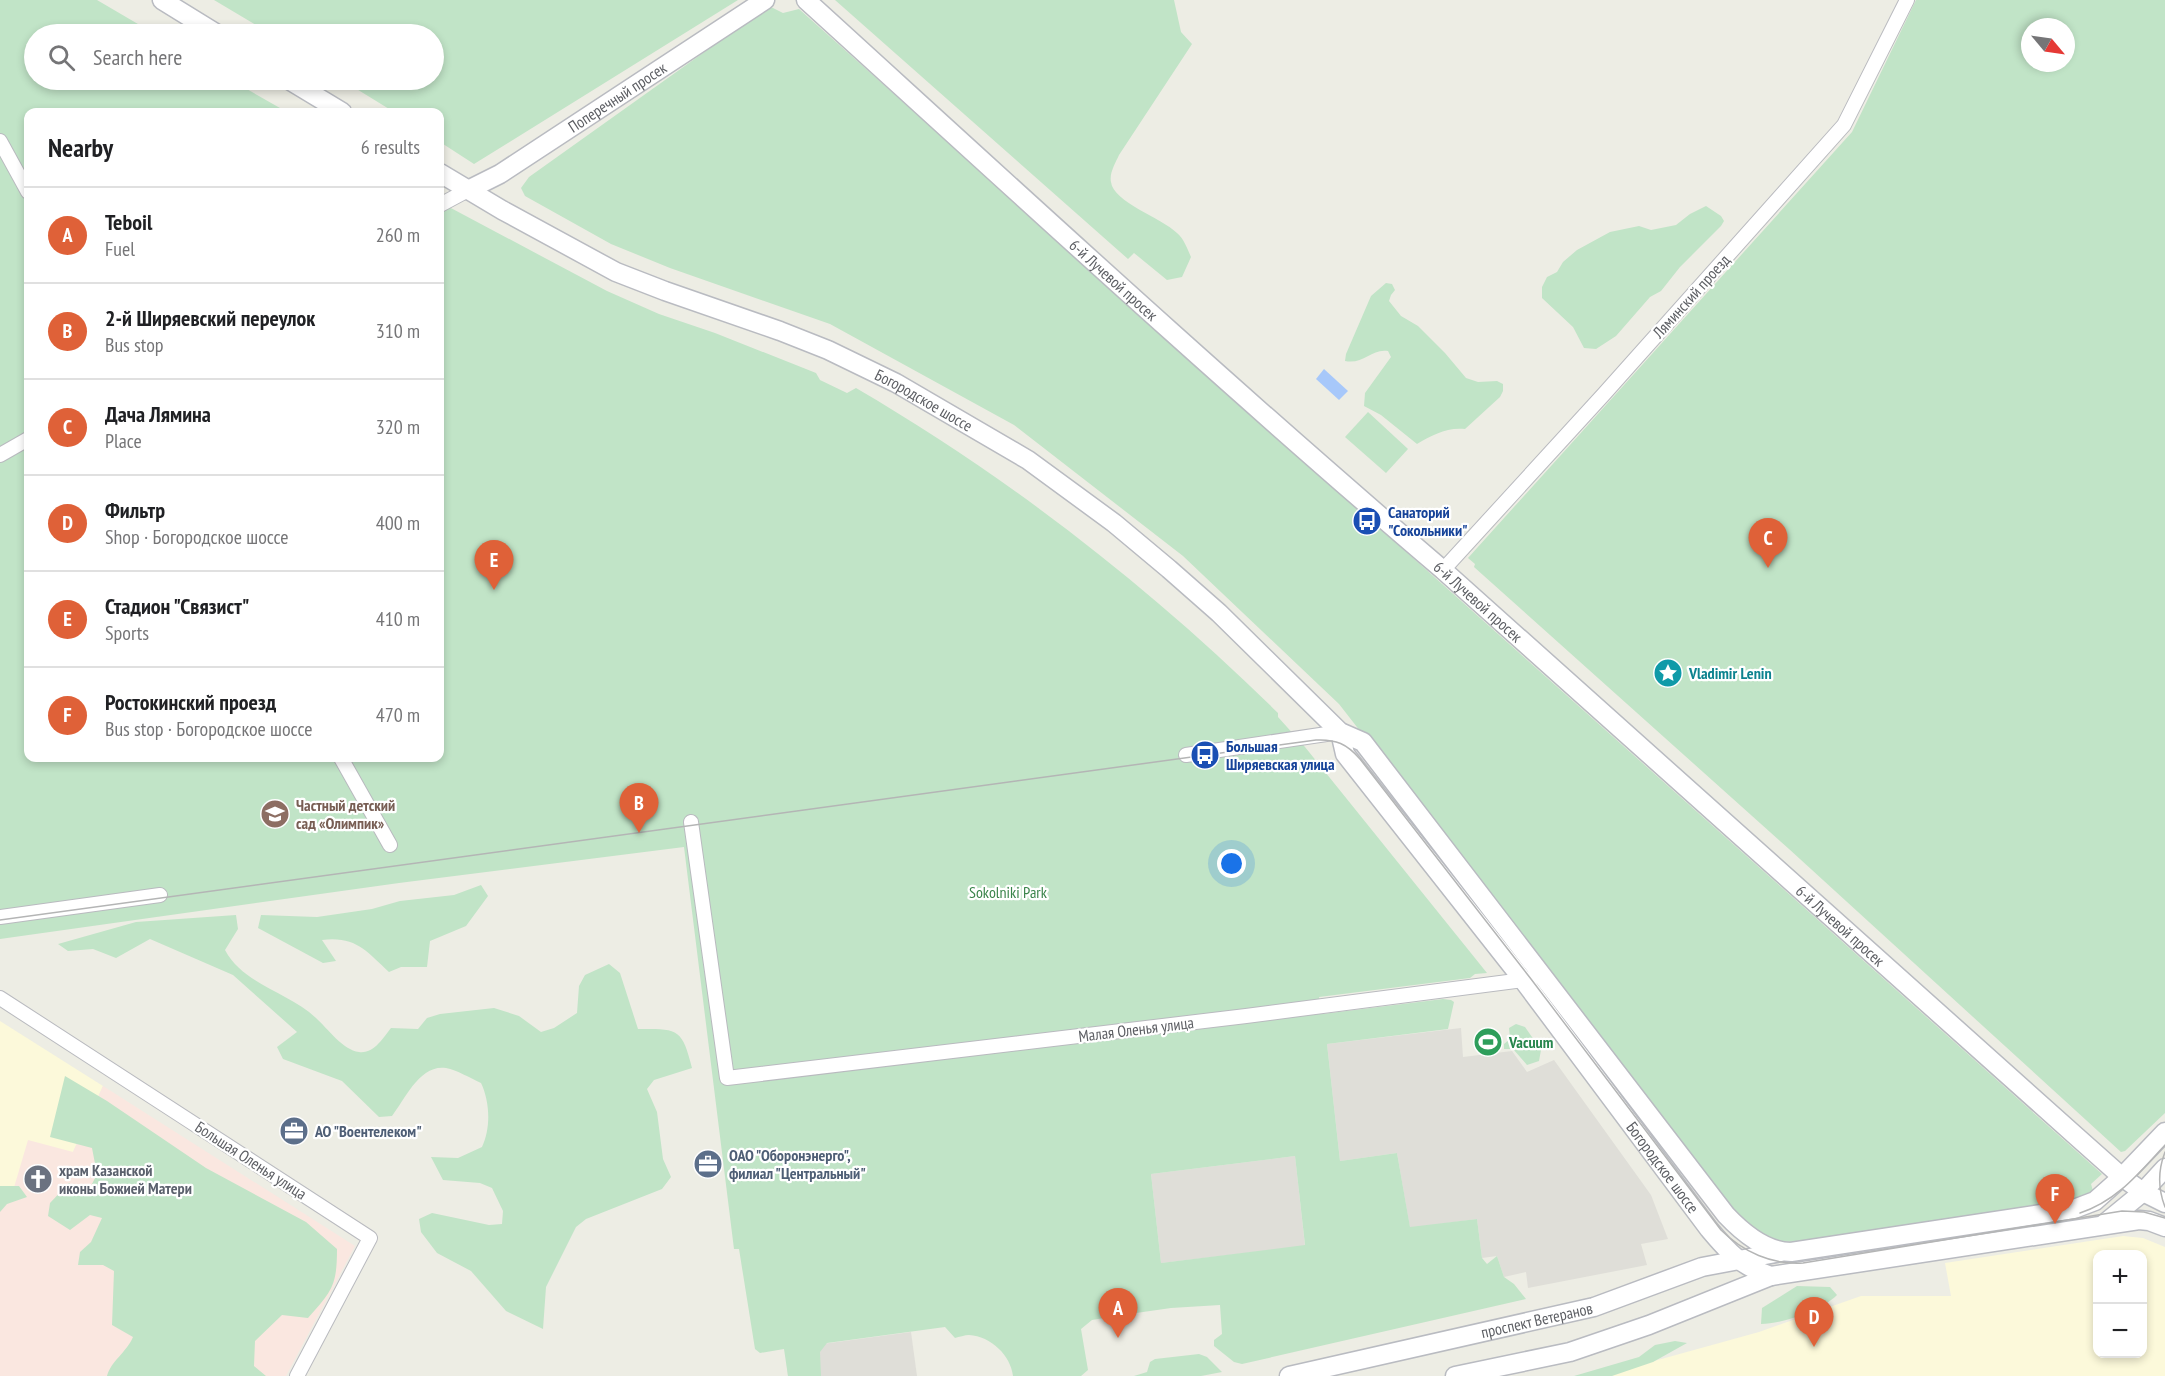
<!DOCTYPE html>
<meta charset="utf-8">
<style>
:root{--surface:#fff;--page:#f6f6f6;--text:#202124;--muted:#757577;--line:#e0e0e0;--accent:#df6138}
body{margin:0;font-family:"PT Sans Narrow",sans-serif;background:var(--page);color:var(--text)}
.controls{position:absolute;right:18px;bottom:18px;display:grid;overflow:hidden;border-radius:12px;box-shadow:0 3px 9px #0003}
.controls button{width:54px;height:54px;display:grid;place-items:center;padding:0;border:0;border-bottom:2px solid var(--line);background:var(--surface);color:var(--text);font:30px sans-serif}
.compass{position:absolute;left:2021px;top:18px;width:54px;height:54px;border-radius:50%;background:var(--surface);box-shadow:0 3px 9px #0003;rotate:119deg}
.you{position:absolute;left:1232px;top:864px;width:21px;height:21px;margin:-15px;border:4px solid #fff;border-radius:50%;background:#1a73e8;box-shadow:0 0 0 9px #1a73e833}
.badge{display:grid;place-items:center;width:39px;height:39px;border-radius:50%;background:var(--accent);color:#fff;font-size:20px;font-weight:700}
.pin{position:absolute;translate:-50% -50px;filter:drop-shadow(0 2px 3px #0008)}
.pin::after{content:'';position:absolute;top:32px;width:21px;height:18px;background:inherit;clip-path:polygon(0 0,100% 0,50% 100%)}
.list{margin:0;padding:0;list-style:none}
h2{display:flex;justify-content:space-between;align-items:center;height:78px;margin:0;padding:0 24px;font-size:26px}
h2 small{font-size:20px;font-weight:400;color:var(--muted)}
.list li{display:grid;grid-template-columns:39px 1fr auto;gap:18px;align-items:center;box-sizing:border-box;height:96px;padding:0 24px;border-top:2px solid var(--line)}
.list b{display:block;font-size:22px;white-space:nowrap}
.list p{margin:0;font-size:20px;white-space:nowrap;color:var(--muted)}
.list em{font-size:20px;font-style:normal;color:var(--muted)}
.icon{flex:none;width:33px;height:33px;fill:none;stroke:currentColor;stroke-width:2;stroke-linecap:round;stroke-linejoin:round}
.map{position:relative;flex:none;width:2165px;height:1376px;overflow:hidden}
.search{position:absolute;background:var(--surface);box-shadow:0 3px 9px #0003;left:24px;top:24px;width:420px;height:66px;display:flex;align-items:center;gap:15px;box-sizing:border-box;padding:0 21px;border-radius:33px;color:var(--muted);font-size:22px}
.panel{position:absolute;background:var(--surface);box-shadow:0 3px 9px #0003;left:24px;top:108px;width:420px;height:654px;border-radius:12px}
.map>svg:first-child{display:block}
.commercial{fill:#fcf9da;fill-rule:evenodd}
.industrial{fill:#dfded8}
.medical{fill:#fae7e0}
.green{fill:#c1e4c7;fill-rule:evenodd}
.water{fill:#a7c8fa}
.lines{fill:none;stroke-linecap:round;stroke-linejoin:round}
.street-casing{stroke:#b9babf;stroke-width:16}
.secondary-casing{stroke:#b9bbc1;stroke-width:21}
.street{stroke:#fff;stroke-width:14}
.secondary{stroke:#fff;stroke-width:18}
.tram{stroke:#b4b5b5;stroke-width:1.5}
.labels{text-anchor:middle;dominant-baseline:central;stroke-width:4.5;stroke-linejoin:round;paint-order:stroke}
.street-label{font-size:16px;fill:#5c5e63;stroke:#fff}
.transit-label{font-size:16px;font-weight:bold;fill:#164399;stroke:#fff;text-anchor:start}
.culture-label{font-size:16px;font-weight:bold;fill:#0d838f;stroke:#fff;text-anchor:start}
.education-label{font-size:16px;font-weight:bold;fill:#785e54;stroke:#fff;text-anchor:start}
.park-label{font-size:16px;fill:#3a844a;stroke:#fff}
.leisure-label{font-size:16px;font-weight:bold;fill:#27864d;stroke:#fff;text-anchor:start}
.service-label{font-size:16px;font-weight:bold;fill:#4e5e75;stroke:#fff;text-anchor:start}
.worship-label{font-size:16px;font-weight:bold;fill:#5b616d;stroke:#fff;text-anchor:start}
</style>
<div class="map">
<svg width="2165" height="1376" viewBox="0 0 2165 1376">
<rect width="100%" height="100%" fill="#edede4"/>
<g class="commercial">
<polygon points="0,1021 103,1086 73,1152 9,1202 0,1199"/>
<path d="M2123 1236 2143 1238 2165 1247V1376H1600L1759 1332 1861 1296H1951L1945 1263ZM2098 1254H2142V1354H2098Z"/>
</g>
<g class="industrial">
<polygon points="1461,1028 1463,1057 1512,1051 1527,1072 1554,1060 1651,1195 1668,1239 1641,1244 1647,1265 1528,1288 1526,1272 1504,1277 1497,1256 1482,1258 1477,1219 1410,1228 1397,1153 1340,1161 1327,1044"/>
<polygon points="1295,1156 1305,1246 1161,1263 1151,1174"/>
<polygon points="911,1332 917,1376 788,1376 785,1349"/>
</g>
<polygon class="medical" points="103,1086 355,1246 286,1376 0,1376 0,1199 10,1201 28,1140 73,1152"/>
<g class="green">
<path d="M0 0H97L155 34H34V80H231L287 112H28V758H440V206L449 207 607 291 659 314 715 333 816 373 820 380 847 393 856 388C1010 478 1151 588 1278 713V717L1305 747 1487 973 1475 974 1470 978 1319 997 1322 1014 1443 999 1451 1000 1454 1002 1448 1029 1327 1044 1340 1161 1397 1153 1410 1227 1477 1219 1482 1258 1487 1264 1497 1256 1504 1277 1514 1284 1526 1299 1242 1364 1234 1362 1214 1346V1340L1222 1334 1220 1305 1171 1308 1122 1315 1092 1320 1081 1329 1088 1370 1081 1376H1013C1011 1356 991 1336 969 1335 965 1335 959 1337 955 1338L945 1327 827 1343 820 1352 821 1376H788L784 1349 760 1353 755 1349 739 1249H734L684 847 399 883 0 939ZM1295 1156 1305 1245 1161 1263 1151 1174Z"/>
<polygon points="214,0 738,0 474,164 440,142 440,112 394,112 342,80 434,80 434,34 271,34"/>
<path d="M835 0H1174L1181 32 1192 44 1119 155C1116 162 1109 173 1111 182 1113 202 1162 218 1177 233 1184 239 1187 248 1191 257L1182 277 1167 280 1134 253 1128 259Z"/>
<path d="M1916 0H2165V1113L2125 1151 2121 1152 1789 849 1474 567 1475 564 1468 558 1852 132ZM2030 27H2066V63H2030Z"/>
<path d="M769 6 783 13 799 9 2102 1174 2091 1184 2093 1191 2075 1199 2070 1204 1804 1242C1771 1242 1760 1240 1737 1215L1339 704 1183 556 1014 425 830 324 670 268 611 244 525 196 521 188 529 177Z"/>
<polygon points="1706,206 1721,216 1724,221 1721,226 1680,267 1661,291 1650,297 1616,336 1596,349 1584,348 1573,327 1542,298 1542,287 1547,277 1557,272 1563,262 1577,250 1610,232 1639,226 1651,230 1676,225 1690,214"/>
<path d="M1386 283 1392 284 1395 290 1391 295 1389 301 1401 316 1418 326 1445 353 1466 378 1478 382 1497 381 1503 384V391L1500 397 1465 429C1447 427 1432 435 1417 444L1381 415 1364 406 1365 393 1391 357 1388 351C1372 348 1363 365 1345 361L1346 354 1371 296Z"/>
<polygon points="1368,412 1408,449 1386,473 1345,437"/>
<path d="M481 885 488 896 466 926 430 941 427 967H401L389 972C366 951 356 936 322 940L336 961 323 963 258 928 261 915 317 917 372 909 400 901 454 895Z"/>
<path d="M236 915 238 929 225 950C244 985 288 992 316 1018 328 1029 343 1050 359 1052 374 1054 383 1038 391 1028L418 1029 427 1018 440 1014 494 1008 519 1016 541 1032 554 1028 577 1013 579 986 585 975 609 964 620 973 638 1029C678 1029 682 1028 692 1068L654 1080 647 1089 657 1112 663 1159 671 1177 662 1189 586 1219 576 1227 546 1287 543 1329 506 1311 471 1271 437 1253 421 1232 419 1219 432 1213 489 1225 502 1224 503 1211 492 1188 480 1183 443 1180 431 1157 458 1158 482 1147C491 1128 490 1102 481 1083 470 1078 457 1070 446 1068 420 1064 405 1099 392 1116L379 1117 342 1081 283 1059 277 1047 297 1032 233 975 150 939 116 958 93 949 68 951 58 944 136 922Z"/>
<polygon points="1516,1024 1525,1027 1541,1050 1539,1061 1527,1065 1513,1049 1504,1049 1504,1044 1510,1039 1509,1028"/>
<path d="M65 1076 107 1101 206 1168 306 1222 337 1249C337 1286 332 1291 308 1318L282 1315 255 1341 254 1366 266 1376H107C111 1361 126 1353 133 1337L112 1325 114 1271 103 1265H78L80 1252 91 1242 102 1218 90 1215 70 1230 48 1216 50 1203 69 1183 79 1192 91 1186 97 1174 92 1148 50 1137Z"/>
<polygon points="0,1186 19,1186 27,1197 7,1204 0,1212"/>
<path d="M1797 1286 1830 1287 1837 1295C1822 1310 1782 1324 1761 1324L1762 1308Z"/>
<polygon points="1675,1341 1687,1343 1653,1362 1612,1376 1574,1376 1639,1357 1655,1345"/>
<polygon points="1199,1354 1207,1357 1222,1372 1201,1376 1134,1376 1147,1372 1150,1362 1155,1359"/>
</g>
<polygon class="water" points="1324,369 1348,391 1339,400 1316,379"/>
<g class="lines">
<g class="street-casing">
<g id="street">
<polyline points="0,141 28,192"/>
<polyline points="440,205 468,190"/>
<polyline points="0,455 28,439"/>
<polyline points="1443,570 1604,394 1844,125 1907,0"/>
<polyline points="1186,755 1340,732"/>
<polyline points="341,758 390,845"/>
<polyline points="691,822 727,1078 1246,1016 1531,979"/>
<polyline points="0,917 160,895"/>
<polyline points="0,998 370,1238 297,1376"/>
</g>
</g>
<g class="secondary-casing">
<g id="secondary">
<polyline points="162,0 217,34"/>
<path id="s1" d="M806 0C1017 192 1226 385 1443 570L2077 1137 2122 1177 2143 1192 2165 1203"/>
<polyline points="289,80 342,112"/>
<path id="s2" d="M440 173 502 210 616 272 665 291 780 331 828 350 896 383 1028 460 1114 523 1169 569 1219 613 1340 732 1363 742 1726 1215C1743 1233 1766 1252 1791 1252L2074 1209 2095 1201 2122 1177 2165 1132"/>
<path id="s3" d="M468 190 500 174 765 0"/>
<path id="s4" d="M1340 732 1345 754 1523 980 1709 1229C1729 1253 1741 1266 1771 1276L2139 1220 2149 1221 2165 1227"/>
<polyline points="2104,1224 2143,1192 2165,1168"/>
<path id="s5" d="M1289 1376 1594 1307 1702 1267 1781 1252"/>
<polyline points="1455,1376 1570,1352 1649,1325 1771,1276"/>
</g>
</g>
<use href="#street" class="street"/>
<use href="#secondary" class="secondary"/>
<g class="tram">
<path d="M0 920 1316 740C1336 739 1347 744 1360 759L1531 979 1721 1230C1743 1252 1772 1265 1803 1263L2122 1211 2144 1212 2165 1218"/>
<path d="M2165 1152C2158 1170 2158 1189 2165 1207"/>
<path d="M2080 1213C2117 1201 2139 1173 2165 1145"/>
</g>
</g>
<defs>
<g id="bus-disc" transform="scale(1.5)"><circle r="9.5" fill="#1a4fb4" stroke="#fff"/><path d="M-5-6H5V4H4V6H2V4H-2V6H-4V4H-5ZM-3.5-4V0h7V-4ZM-3.5 1.2v1.5H-2V1.2ZM2 1.2v1.5H3.5V1.2Z" fill="#fff"/></g>
<g id="sight-disc" transform="scale(1.5)"><circle r="9.5" fill="#0f9aa8" stroke="#fff"/><path d="M0-6L1.8-2.2L6-1.7L2.9 1.2L3.7 5.4L0 3.3L-3.7 5.4L-2.9 1.2L-6-1.7L-1.8-2.2Z" fill="#fff"/></g>
<g id="school-disc" transform="scale(1.5)"><circle r="9.5" fill="#8d6e63" stroke="#fff"/><path d="M0-5L7-2L0 1L-7-2ZM-4 1L0 2.5L4 1V4Q0 6-4 4Z" fill="#fff"/></g>
<g id="stadium-disc" transform="scale(1.5)"><circle r="9.5" fill="#2e9e5b" stroke="#fff"/><path d="M0-5a6.5 5 0 1 0 0 10a6.5 5 0 1 0 0-10ZM-3.5-1.8h7v3.6h-7Z" fill="#fff"/></g>
<g id="office-disc" transform="scale(1.5)"><circle r="9.5" fill="#5c6f8a" stroke="#fff"/><path d="M-6-3h4V-5.5h4V-3h4V5H-6ZM-1-4.5V-3h2v-1.5ZM-6 0V1H6V0Z" fill="#fff"/></g>
<g id="church-disc" transform="scale(1.5)"><circle r="9.5" fill="#6b7280" stroke="#fff"/><path d="M-1.2-6h2.4v3.5h3.3v2.4h-3.3V6h-2.4V-.1h-3.3v-2.4h3.3Z" fill="#fff"/></g>
</defs>
<g fill-rule="evenodd">
<use href="#bus-disc" x="1367" y="521"/>
<use href="#sight-disc" x="1668" y="673"/>
<use href="#bus-disc" x="1205" y="755"/>
<use href="#school-disc" x="275" y="814"/>
<use href="#stadium-disc" x="1488" y="1042"/>
<use href="#office-disc" x="294" y="1131"/>
<use href="#office-disc" x="708" y="1164"/>
<use href="#church-disc" x="38" y="1179"/>
</g>
<g class="labels">
<g class="street-label">
<text stroke="none"><textPath href="#s3" startOffset="176">Поперечный просек</textPath></text>
<text stroke="none"><textPath href="#s1" startOffset="416">6-й Лучевой просек</textPath></text>
<text transform="translate(1691 296) rotate(-48)">Ляминский проезд</text>
<text stroke="none"><textPath href="#s2" startOffset="536">Богородское шоссе</textPath></text>
<text stroke="none"><textPath href="#s1" startOffset="902">6-й Лучевой просек</textPath></text>
<text stroke="none"><textPath href="#s1" startOffset="1388">6-й Лучевой просек</textPath></text>
<text transform="translate(1136 1029) rotate(-7)">Малая Оленья улица</text>
<text transform="translate(251 1160) rotate(33)">Большая Оленья улица</text>
<text stroke="none"><textPath href="#s4" startOffset="544">Богородское шоссе</textPath></text>
<text stroke="none"><textPath href="#s5" startOffset="254">проспект Ветеранов</textPath></text>
</g>
<g class="transit-label">
<text x="1388" y="512">Санаторий<tspan x="1388" dy="18">"Сокольники"</tspan></text>
<text x="1226" y="746">Большая<tspan x="1226" dy="18">Ширяевская улица</tspan></text>
</g>
<g class="culture-label">
<text x="1689" y="673">Vladimir Lenin</text>
</g>
<g class="education-label">
<text x="296" y="805">Частный детский<tspan x="296" dy="18">сад «Олимпик»</tspan></text>
</g>
<g class="park-label">
<text x="1008" y="892">Sokolniki Park</text>
</g>
<g class="leisure-label">
<text x="1509" y="1042">Vacuum</text>
</g>
<g class="service-label">
<text x="315" y="1131">АО "Воентелеком"</text>
<text x="729" y="1155">ОАО "Оборонэнерго",<tspan x="729" dy="18">филиал "Центральный"</tspan></text>
</g>
<g class="worship-label">
<text x="59" y="1170">храм Казанской<tspan x="59" dy="18">иконы Божией Матери</tspan></text>
</g>
</g>
</svg>
<div class="controls">
<button>+</button>
<button>−</button>
</div>
<svg class="compass" viewBox="-18 -18 36 36"><path d="M0-13l5 13h-10z" fill="#e53935"/><path d="M0 13l5-13h-10z" fill="#757577"/></svg>
<div class="you"></div>
<div class="pin badge" style="left:1118px;top:1338px">A</div>
<div class="pin badge" style="left:639px;top:833px">B</div>
<div class="pin badge" style="left:1768px;top:568px">C</div>
<div class="pin badge" style="left:1814px;top:1347px">D</div>
<div class="pin badge" style="left:494px;top:590px">E</div>
<div class="pin badge" style="left:2055px;top:1224px">F</div>
<div class="search"><svg class="icon" aria-label="search" viewBox="0 0 24 24"><circle cx="10" cy="10" r="6"/><path d="M15 15l6 6"/></svg>Search here</div>
<section class="panel">
<h2>Nearby<small>6 results</small></h2>
<ul class="list">
<li><span class="badge">A</span><div><b>Teboil</b><p>Fuel</p></div><em>260 m</em></li>
<li><span class="badge">B</span><div><b>2-й Ширяевский переулок</b><p>Bus stop</p></div><em>310 m</em></li>
<li><span class="badge">C</span><div><b>Дача Лямина</b><p>Place</p></div><em>320 m</em></li>
<li><span class="badge">D</span><div><b>Фильтр</b><p>Shop · Богородское шоссе</p></div><em>400 m</em></li>
<li><span class="badge">E</span><div><b>Стадион &quot;Связист&quot;</b><p>Sports</p></div><em>410 m</em></li>
<li><span class="badge">F</span><div><b>Ростокинский проезд</b><p>Bus stop · Богородское шоссе</p></div><em>470 m</em></li>
</ul>
</section>
</div>
